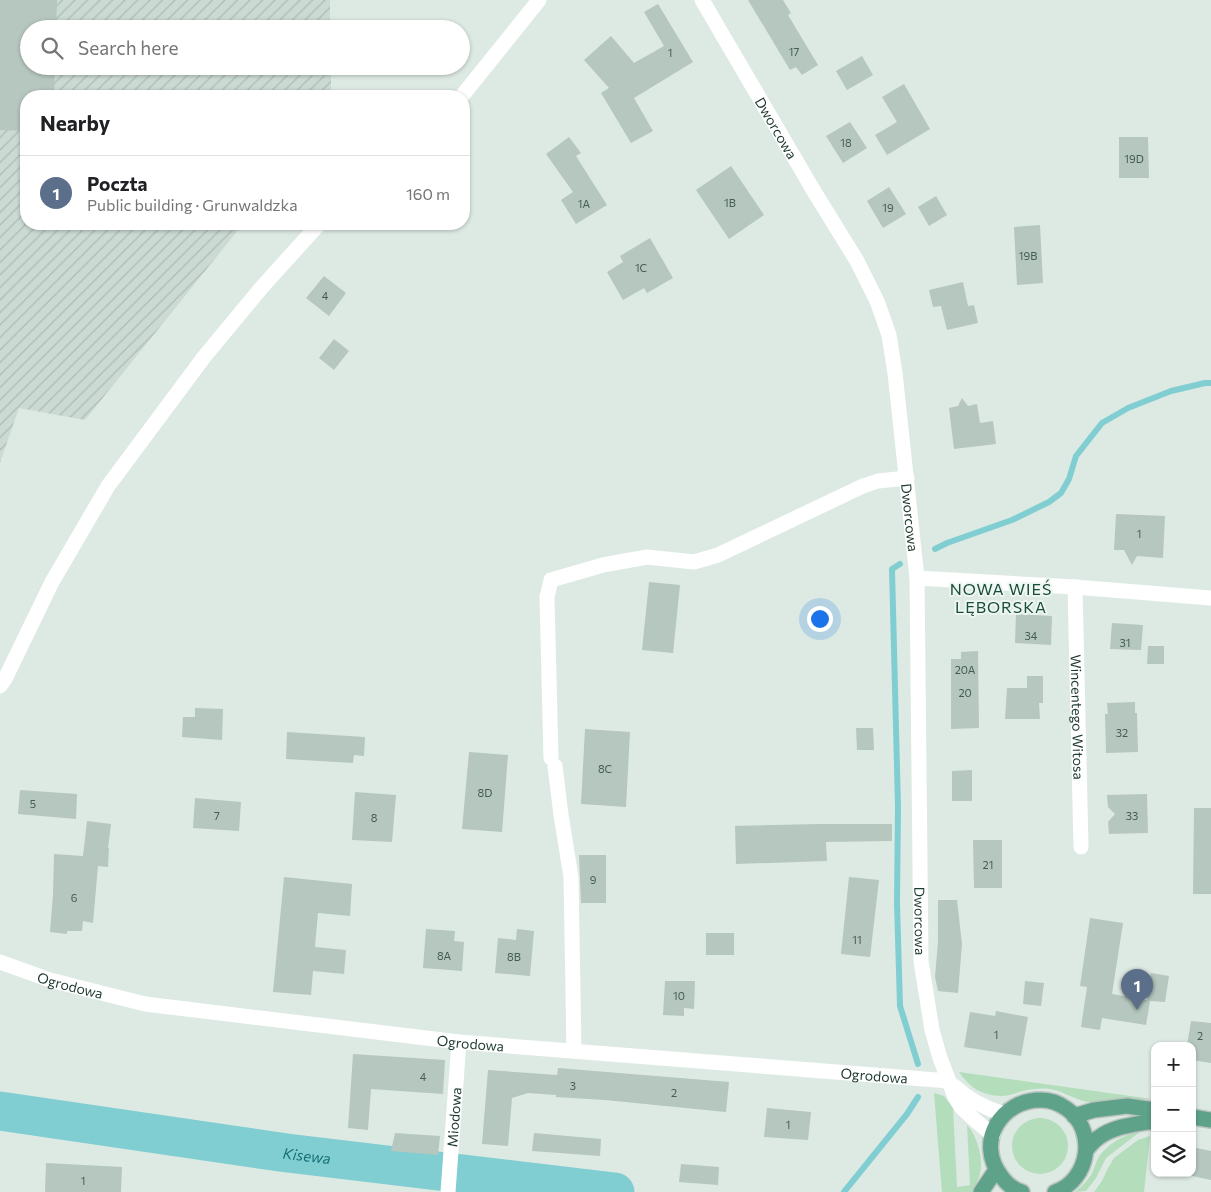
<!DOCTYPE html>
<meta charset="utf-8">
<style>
:root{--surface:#fff;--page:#f6f6f6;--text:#202124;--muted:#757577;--line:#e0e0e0;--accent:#7c3aed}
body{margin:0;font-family:Commissioner,sans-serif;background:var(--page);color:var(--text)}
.controls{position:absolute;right:15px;bottom:15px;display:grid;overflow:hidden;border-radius:10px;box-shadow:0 1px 4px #0004}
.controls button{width:45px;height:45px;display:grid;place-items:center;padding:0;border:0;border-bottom:1px solid var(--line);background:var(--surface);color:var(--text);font:25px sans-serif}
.you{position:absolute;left:819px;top:618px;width:18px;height:18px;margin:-12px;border:4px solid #fff;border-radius:50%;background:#1a73e8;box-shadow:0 0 0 8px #1a73e833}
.badge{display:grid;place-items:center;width:32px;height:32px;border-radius:50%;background:var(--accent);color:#fff;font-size:16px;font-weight:700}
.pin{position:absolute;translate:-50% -41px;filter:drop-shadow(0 1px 2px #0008)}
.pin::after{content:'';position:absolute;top:26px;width:18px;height:15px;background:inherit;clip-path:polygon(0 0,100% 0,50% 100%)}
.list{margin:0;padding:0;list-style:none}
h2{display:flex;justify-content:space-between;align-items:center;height:65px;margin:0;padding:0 20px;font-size:21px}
h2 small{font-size:16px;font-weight:400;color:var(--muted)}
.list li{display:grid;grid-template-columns:32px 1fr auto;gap:15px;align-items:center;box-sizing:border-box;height:75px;padding:0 20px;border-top:1px solid var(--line)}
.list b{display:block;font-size:19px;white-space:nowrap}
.list p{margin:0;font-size:16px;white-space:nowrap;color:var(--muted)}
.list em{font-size:16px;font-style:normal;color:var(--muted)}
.icon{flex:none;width:28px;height:28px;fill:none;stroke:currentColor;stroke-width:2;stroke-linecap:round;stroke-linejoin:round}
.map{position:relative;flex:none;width:1211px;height:1192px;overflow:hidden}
.search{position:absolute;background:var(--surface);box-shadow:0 1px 4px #0004;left:20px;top:20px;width:450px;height:55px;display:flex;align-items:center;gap:12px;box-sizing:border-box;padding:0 18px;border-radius:28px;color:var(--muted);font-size:19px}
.panel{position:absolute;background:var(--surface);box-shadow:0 1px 4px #0004;left:20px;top:90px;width:450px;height:140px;border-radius:20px}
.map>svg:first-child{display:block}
.industrial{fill:url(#industrial-furrows)}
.grass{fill:#b4ddbb}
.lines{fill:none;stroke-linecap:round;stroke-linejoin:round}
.stream{stroke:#81ced2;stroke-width:6}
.river{stroke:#81ced2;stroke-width:39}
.building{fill:#b5c7be}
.major-casing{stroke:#bcc4c1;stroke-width:18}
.minor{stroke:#fff;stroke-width:15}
.major{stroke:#5fa28a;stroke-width:15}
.labels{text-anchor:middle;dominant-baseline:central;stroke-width:4;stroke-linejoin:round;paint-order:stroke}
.number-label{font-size:11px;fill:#445c54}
.street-label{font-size:14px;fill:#1e3930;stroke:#edf6f1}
.water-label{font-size:15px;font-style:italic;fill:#167077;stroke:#edf6f1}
.quarter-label{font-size:16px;letter-spacing:1px;fill:#1a4c3b;stroke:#edf6f1}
</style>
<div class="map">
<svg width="1211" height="1192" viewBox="0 0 1211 1192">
<defs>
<pattern id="industrial-furrows" width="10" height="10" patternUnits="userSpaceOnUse" patternTransform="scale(1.25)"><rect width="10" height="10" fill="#cbdad2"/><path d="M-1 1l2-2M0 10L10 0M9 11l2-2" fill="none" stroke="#aebcb5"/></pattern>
</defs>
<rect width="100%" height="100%" fill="#ddeae3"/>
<polygon class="industrial" points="0,0 330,0 330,29 29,29 29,66 331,66 331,96 26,96 26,224 243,224 85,420 19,408 0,463"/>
<g class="grass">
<path d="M959 1072 1152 1099 1087 1102C1074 1099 1063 1091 1050 1089 1042 1088 1031 1089 1023 1091 1016 1093 1008 1096 1001 1096 982 1096 969 1087 959 1072Z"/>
<path d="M934 1093 944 1096 953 1108 957 1187 970 1185 967 1125C977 1135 984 1160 980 1174 978 1180 975 1186 972 1192H942Z"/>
<circle cx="1040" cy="1146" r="28"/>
<path d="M1141 1131 1106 1158 1096 1178 1086 1191 1075 1192C1081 1187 1087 1181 1091 1175 1095 1168 1096 1160 1101 1154 1113 1140 1125 1135 1141 1131Z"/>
<polygon points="1150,1136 1144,1192 1094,1192 1102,1181 1108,1168 1114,1158 1138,1140"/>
</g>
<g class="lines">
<g class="stream">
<polyline points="935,549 947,543 1012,520 1049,502 1061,493 1069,479 1076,456 1102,423 1128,408 1171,391 1205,383 1211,383"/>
<polyline points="900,564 892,569 898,807 897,903 900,1006 918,1064"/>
<polyline points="844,1192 907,1114 918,1097"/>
</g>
<path class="river" id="s1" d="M0 1111 287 1153 615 1192"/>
</g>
<g class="building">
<polygon points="0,0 57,0 56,29 29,29 29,66 55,66 54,96 26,96 26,131 0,130"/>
<polygon points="748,0 783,0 791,13 788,15 818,65 802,75 796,67 790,70"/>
<polygon points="658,4 693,62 634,98 653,131 631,143 601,93 609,88 584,60 611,36 634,63 664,46 644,12"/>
<polygon points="862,56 873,75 847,90 836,71"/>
<polygon points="904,84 930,129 887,155 875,135 897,122 882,97"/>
<polygon points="850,122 867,148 843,163 826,136"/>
<polygon points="569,137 581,153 576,156 607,205 576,224 561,200 573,192 546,154"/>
<polygon points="1119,137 1148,137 1149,178 1119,178"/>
<polygon points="731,166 764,215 729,239 696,190"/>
<polygon points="889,187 906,214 883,228 867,201"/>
<polygon points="936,196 947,215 929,226 918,207"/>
<polygon points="1040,225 1043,283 1017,285 1014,227"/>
<polygon points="650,238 673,278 647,293 644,288 623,300 607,272 623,262 620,256"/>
<polygon points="324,276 346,293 329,316 306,298"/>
<polygon points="963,282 968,306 974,305 978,323 947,330 941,306 933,307 929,290"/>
<polygon points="334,339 349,351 334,370 319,358"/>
<polygon points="962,398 968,406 977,404 980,423 993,421 996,444 954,449 949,408 958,406"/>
<polygon points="1116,514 1165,516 1163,558 1137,556 1132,565 1124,550 1114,550"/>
<polygon points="649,582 680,585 673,653 642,650"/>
<polygon points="1016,614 1052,616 1051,645 1015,643"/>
<polygon points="1112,623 1143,625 1141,650 1110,649"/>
<polygon points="1148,646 1164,646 1164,664 1147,664"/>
<polygon points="978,651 979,728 951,729 951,659 961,659 961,652"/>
<polygon points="1027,676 1043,676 1043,703 1039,703 1040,719 1005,719 1007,688 1027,688"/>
<polygon points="1135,702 1135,713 1137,713 1138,752 1106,753 1105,714 1108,714 1107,703"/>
<polygon points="195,708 223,709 222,740 182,737 183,717 195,717"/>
<polygon points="856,728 873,728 874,750 857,750"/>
<polygon points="585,729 630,732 626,807 581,804"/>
<polygon points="287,732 365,737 364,756 354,755 353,763 286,759"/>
<polygon points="469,752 508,755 502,832 462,829"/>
<polygon points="972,770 972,801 952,801 952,771"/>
<polygon points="20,790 77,794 76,819 18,814"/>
<polygon points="355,792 396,795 392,842 352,840"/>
<polygon points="1147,794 1148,833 1109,834 1108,822 1115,814 1108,807 1107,795"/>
<polygon points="195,798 241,802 239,831 193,828"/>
<polygon points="1194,808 1211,808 1211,894 1193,894"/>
<polygon points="87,821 111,824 108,848 109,848 108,867 98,866 93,923 83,921 82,931 67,931 67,934 50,932 53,894 54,854 83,856"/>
<polygon points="820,824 892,824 892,841 826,842 827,861 736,864 735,826"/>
<polygon points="973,840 1002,840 1002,888 974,888"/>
<polygon points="579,855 606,855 606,903 581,903"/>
<polygon points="284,877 352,884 350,916 318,913 315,947 346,950 344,974 313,971 311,995 273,992"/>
<polygon points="849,877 879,880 870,957 841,954"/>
<polygon points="938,900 957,900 962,944 958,993 938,991 935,977 938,942"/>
<polygon points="1090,918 1123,923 1112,994 1147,1000 1151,973 1169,976 1165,1002 1150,1001 1146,1025 1102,1018 1100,1030 1081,1027 1087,987 1080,986"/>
<polygon points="426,929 455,931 454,941 464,942 462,971 423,968"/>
<polygon points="517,929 534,931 530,976 495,973 498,938 516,940"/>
<rect x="706" y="933" width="28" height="22"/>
<polygon points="665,981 695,981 694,1009 684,1008 684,1016 663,1015"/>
<polygon points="1025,981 1044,983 1041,1006 1023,1004"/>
<polygon points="996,1011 1028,1017 1021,1056 964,1047 970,1012 995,1016"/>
<polygon points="1191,1021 1211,1023 1211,1063 1192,1060 1192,1046 1187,1046"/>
<polygon points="353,1054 445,1060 443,1094 371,1089 368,1130 348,1128"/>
<polygon points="558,1068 729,1082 726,1112 605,1100 556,1097 556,1095 528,1093 512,1098 508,1146 482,1144 488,1070 557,1075"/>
<polygon points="767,1108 811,1112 808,1140 764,1137"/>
<polygon points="395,1133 440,1136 438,1155 391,1151"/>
<polygon points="534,1133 601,1139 600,1156 532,1151"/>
<polygon points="1192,1147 1211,1151 1211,1180 1192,1176"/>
<polygon points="46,1163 122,1167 121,1192 45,1192"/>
<polygon points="681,1164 719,1167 718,1185 679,1182"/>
</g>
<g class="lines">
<g class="major-casing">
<g id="major">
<polyline points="1074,1116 1094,1110 1127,1106 1155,1110"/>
<polyline points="1192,1117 1211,1120"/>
<path d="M1086 1150C1090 1146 1093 1141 1098 1138 1113 1126 1136 1124 1155 1121"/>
<polyline points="981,1192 996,1170"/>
<path d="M1022 1192C1014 1190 1006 1183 1001 1176 975 1142 1001 1099 1042 1100 1051 1100 1060 1104 1067 1109 1097 1130 1090 1180 1055 1192"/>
</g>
</g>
<g class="minor">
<path id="s2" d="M702 0 815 193 857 261 877 301 889 335 895 373 917 578 921 961 932 1030 940 1058 955 1097 962 1108 976 1121 993 1135"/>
<polyline points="462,96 539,0"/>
<polyline points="917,578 1075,587 1211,598"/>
<path id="s3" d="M1075 587 1081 847"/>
<polyline points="0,686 5,679 52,582 108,486 204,357 262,287 319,224"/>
<polyline points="551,758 547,597 551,580 603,565 647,557 694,562 718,555 863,486 878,481 907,478"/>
<polyline points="555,766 561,815 571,877 574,1051"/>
<path id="s4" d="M0 962 50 980 145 1004 459 1042 949 1081"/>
<path d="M954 1086C969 1100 984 1108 1004 1114"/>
<path id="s5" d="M448 1192 459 1042"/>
</g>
<use href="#major" class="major"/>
</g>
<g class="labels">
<g class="number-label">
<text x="794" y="51">17</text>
<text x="670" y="52">1</text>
<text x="846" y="142">18</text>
<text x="1134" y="158">19D</text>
<text x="730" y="202">1B</text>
<text x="584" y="203">1A</text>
<text x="888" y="207">19</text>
<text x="1028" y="255">19B</text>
<text x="641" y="267">1C</text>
<text x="325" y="295">4</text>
<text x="1139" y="533">1</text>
<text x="1031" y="635">34</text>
<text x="1125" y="642">31</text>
<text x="965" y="669">20A</text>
<text x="965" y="692">20</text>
<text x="1122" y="732">32</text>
<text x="605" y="768">8C</text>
<text x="485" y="792">8D</text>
<text x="33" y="803">5</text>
<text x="217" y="815">7</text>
<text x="1132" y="815">33</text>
<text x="374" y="817">8</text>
<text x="988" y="864">21</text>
<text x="593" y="879">9</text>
<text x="74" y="897">6</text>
<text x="857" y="939">11</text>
<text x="444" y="955">8A</text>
<text x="514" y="956">8B</text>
<text x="679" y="995">10</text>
<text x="996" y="1034">1</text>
<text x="1200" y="1035">2</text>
<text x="423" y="1076">4</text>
<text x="573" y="1085">3</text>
<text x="674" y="1092">2</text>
<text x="788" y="1124">1</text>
<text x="83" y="1180">1</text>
</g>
<g class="street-label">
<text stroke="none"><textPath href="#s2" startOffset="148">Dworcowa</textPath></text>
<text stroke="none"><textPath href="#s2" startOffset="568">Dworcowa</textPath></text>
<text stroke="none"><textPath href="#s3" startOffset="130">Wincentego Witosa</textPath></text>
<text stroke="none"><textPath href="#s2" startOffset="972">Dworcowa</textPath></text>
<text stroke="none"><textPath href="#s4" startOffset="74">Ogrodowa</textPath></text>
<text stroke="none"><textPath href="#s4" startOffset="479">Ogrodowa</textPath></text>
<text stroke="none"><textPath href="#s4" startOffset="884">Ogrodowa</textPath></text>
<text stroke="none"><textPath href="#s5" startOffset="75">Miodowa</textPath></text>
</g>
<g class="water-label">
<text stroke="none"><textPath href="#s1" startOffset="310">Kisewa</textPath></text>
</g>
<g class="quarter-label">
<text x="1001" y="588">NOWA WIEŚ<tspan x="1001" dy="18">LĘBORSKA</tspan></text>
</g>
</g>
</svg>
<div class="controls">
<button>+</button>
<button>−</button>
<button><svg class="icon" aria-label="layers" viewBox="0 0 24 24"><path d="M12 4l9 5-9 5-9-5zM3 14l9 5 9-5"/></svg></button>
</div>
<div class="you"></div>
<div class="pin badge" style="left:1137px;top:1010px;background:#5c6f8a">1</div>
<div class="search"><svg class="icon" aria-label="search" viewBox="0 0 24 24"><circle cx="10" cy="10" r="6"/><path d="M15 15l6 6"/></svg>Search here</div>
<section class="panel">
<h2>Nearby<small></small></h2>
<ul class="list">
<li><span class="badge" style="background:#5c6f8a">1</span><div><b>Poczta</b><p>Public building · Grunwaldzka</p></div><em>160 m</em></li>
</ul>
</section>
</div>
